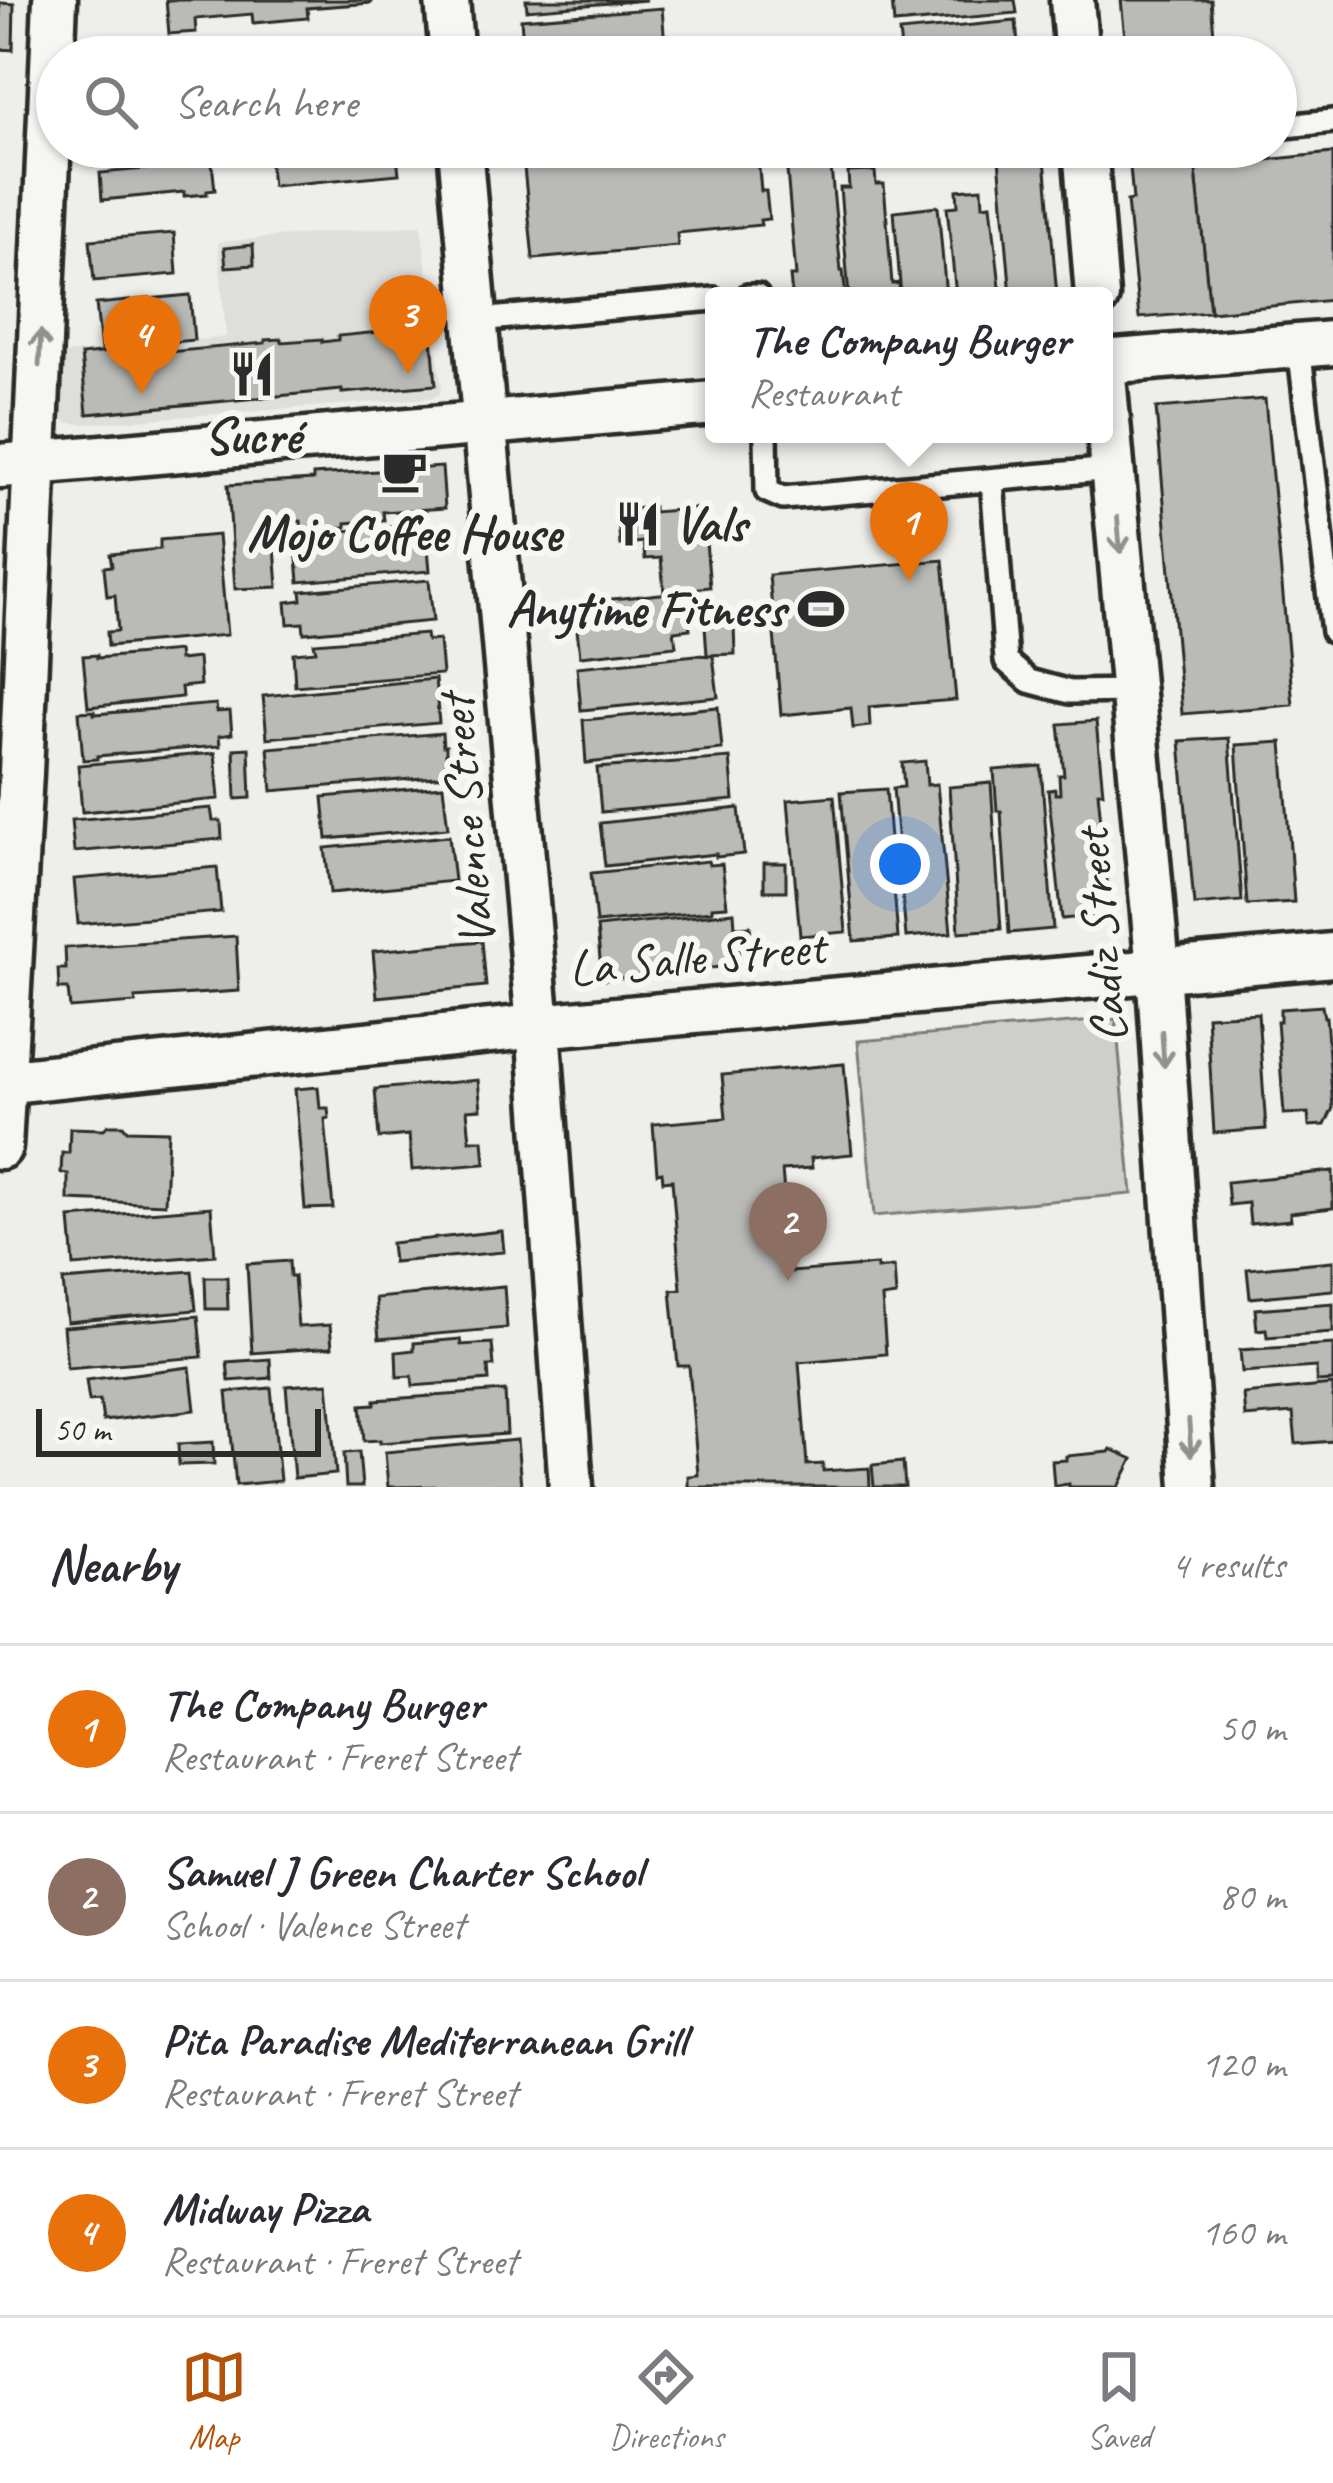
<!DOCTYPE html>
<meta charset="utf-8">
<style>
:root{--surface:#fff;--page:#f2f2f3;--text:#2b2b33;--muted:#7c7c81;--line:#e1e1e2;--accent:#b45309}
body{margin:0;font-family:Caveat,sans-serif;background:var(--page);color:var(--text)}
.scale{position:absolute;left:36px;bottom:30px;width:285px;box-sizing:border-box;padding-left:12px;border:6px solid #2b2b2b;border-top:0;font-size:33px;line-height:42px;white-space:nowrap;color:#2b2b2b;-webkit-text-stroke:9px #f6f6f2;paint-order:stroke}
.you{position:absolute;left:900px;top:864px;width:42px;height:42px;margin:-30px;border:9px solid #fff;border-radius:50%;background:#1a73e8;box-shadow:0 0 0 18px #1a73e833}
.badge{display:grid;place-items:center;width:78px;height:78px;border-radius:50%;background:var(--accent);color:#fff;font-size:39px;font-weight:700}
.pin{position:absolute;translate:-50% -99px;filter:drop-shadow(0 3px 6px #0008)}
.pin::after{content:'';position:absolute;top:63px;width:42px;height:36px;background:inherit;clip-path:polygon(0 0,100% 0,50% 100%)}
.popup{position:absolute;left:705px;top:287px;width:408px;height:156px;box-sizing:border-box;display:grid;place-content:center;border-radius:12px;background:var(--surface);filter:drop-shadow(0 3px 9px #0005);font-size:39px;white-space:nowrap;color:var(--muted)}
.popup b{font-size:45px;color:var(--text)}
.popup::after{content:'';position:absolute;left:50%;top:100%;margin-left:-24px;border:24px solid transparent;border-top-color:var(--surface)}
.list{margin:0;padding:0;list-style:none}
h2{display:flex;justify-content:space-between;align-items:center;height:156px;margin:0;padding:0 48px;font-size:51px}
h2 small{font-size:39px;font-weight:400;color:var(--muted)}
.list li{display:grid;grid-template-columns:78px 1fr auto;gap:36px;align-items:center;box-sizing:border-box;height:168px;padding:0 48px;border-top:3px solid var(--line)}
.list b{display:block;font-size:45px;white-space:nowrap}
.list p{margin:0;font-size:39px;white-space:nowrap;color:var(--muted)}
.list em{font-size:39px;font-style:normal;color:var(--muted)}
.icon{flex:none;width:66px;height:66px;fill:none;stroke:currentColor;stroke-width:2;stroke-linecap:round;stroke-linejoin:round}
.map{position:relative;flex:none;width:1333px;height:1487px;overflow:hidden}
.search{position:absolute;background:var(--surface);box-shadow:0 3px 9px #0004;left:36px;right:36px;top:36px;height:132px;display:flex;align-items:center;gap:30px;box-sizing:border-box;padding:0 42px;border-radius:66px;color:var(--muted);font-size:45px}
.sheet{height:828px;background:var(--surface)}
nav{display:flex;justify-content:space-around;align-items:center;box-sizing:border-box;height:168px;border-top:3px solid var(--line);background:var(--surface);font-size:33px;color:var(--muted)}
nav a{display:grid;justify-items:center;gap:6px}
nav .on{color:var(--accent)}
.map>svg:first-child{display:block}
.built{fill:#dededb}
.green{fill:#cececa;stroke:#7c7c7a;stroke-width:3}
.building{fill:#babab7;stroke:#2b2b2b;stroke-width:3}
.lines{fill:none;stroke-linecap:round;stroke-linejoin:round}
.lane-casing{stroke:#2b2b2b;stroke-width:30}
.street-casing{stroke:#2b2b2b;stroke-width:51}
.lane{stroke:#f6f6f2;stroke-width:21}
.street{stroke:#f6f6f2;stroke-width:42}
.oneway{stroke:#90908e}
.labels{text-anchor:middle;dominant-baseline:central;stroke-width:12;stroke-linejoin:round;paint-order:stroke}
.poi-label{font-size:51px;font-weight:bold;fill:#2b2b2b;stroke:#f6f6f2}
.street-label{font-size:51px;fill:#2b2b2b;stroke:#f6f6f2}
</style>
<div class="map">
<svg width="1333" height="1487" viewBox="0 0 1333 1487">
<rect width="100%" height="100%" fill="#eeeeea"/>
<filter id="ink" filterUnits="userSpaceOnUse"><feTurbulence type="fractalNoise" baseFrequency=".00833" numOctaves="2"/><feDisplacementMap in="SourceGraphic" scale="24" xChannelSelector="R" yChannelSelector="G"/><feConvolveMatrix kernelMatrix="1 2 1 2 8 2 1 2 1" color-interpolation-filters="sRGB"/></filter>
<g filter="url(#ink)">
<polygon class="built" points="421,225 442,387 439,395 430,398 84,424 67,423 56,412 64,354 226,337 218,242"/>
<polygon class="green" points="1116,1019 1132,1194 874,1216 858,1041"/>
<g class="building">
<polygon points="166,0 371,0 371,3 307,8 308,18 253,23 252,14 195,19 196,32 169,34"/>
<polygon points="526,0 647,0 527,10"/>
<polygon points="892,0 1015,0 1017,13 894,24"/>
<polygon points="1121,0 1211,0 1216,57 1127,57"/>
<polygon points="0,3 14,4 13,50 0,49"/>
<polygon points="662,8 666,57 524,57 521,19"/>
<polygon points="1016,21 1019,57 902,57 899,32"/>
<polygon points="311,38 312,47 376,42 378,57 237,57 237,54 257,52 256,43"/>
<polygon points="92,147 206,147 207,157 93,166"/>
<polygon points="268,147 396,147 399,174 272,186"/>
<polygon points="522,147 757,147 761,191 766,191 769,219 760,220 761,225 677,233 678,246 533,259"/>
<polygon points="785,147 829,147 841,271 843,271 846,296 792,296 790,276 796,276"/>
<polygon points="998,147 1044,147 1057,296 1011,296"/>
<polygon points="1333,153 1333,300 1210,312 1195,161 1225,157 1226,164"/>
<polygon points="1195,161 1210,312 1139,318 1127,201 1133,200 1130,167"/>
<polygon points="212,163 215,190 207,191 207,194 184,196 184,192 102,200 100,173"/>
<polygon points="875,171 876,184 884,184 892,284 899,283 900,296 849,296 840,188 849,188 848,172"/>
<polygon points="982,188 983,205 991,204 1001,296 956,296 947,207 958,206 957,190"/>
<polygon points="938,206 946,296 901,296 894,211"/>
<polygon points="174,233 177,274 94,281 90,240"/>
<polygon points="253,245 254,265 226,267 224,248"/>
<polygon points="190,295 194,340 101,349 96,304"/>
<polygon points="431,327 436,385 342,393 342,390 87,414 81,355 136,349 137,355 265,343 265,340 281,339 282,342 322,339 322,342 338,340 338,336"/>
<polygon points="1265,399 1293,705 1182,714 1156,408"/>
<polygon points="442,467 445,508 383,512 384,520 346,523 346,527 302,530 301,521 283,522 284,534 274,534 278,587 235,589 228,485 313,480 313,475"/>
<polygon points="653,507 653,512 703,508 710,587 664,592 661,558 645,559 643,542 620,545 618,517 623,517 622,510"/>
<polygon points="426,524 430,571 299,582 295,535"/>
<polygon points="218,535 227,635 108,646 107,632 118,631 115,595 107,596 104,567 112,566 110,554 160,549 160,540"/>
<polygon points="943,560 956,700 869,707 870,726 853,728 851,708 781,715 769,575"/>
<polygon points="429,580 433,621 304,633 303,623 288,624 286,602 302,600 301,591"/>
<polygon points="670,593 670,598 680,597 681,606 687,605 690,629 674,631 676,646 580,656 574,603"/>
<polygon points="734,625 735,654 707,655 705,626"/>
<polygon points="426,634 427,641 439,640 442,674 295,686 293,653 316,651 314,643"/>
<polygon points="178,651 179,660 198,658 200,685 181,687 182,697 88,707 83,656 97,655 97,658"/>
<polygon points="696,655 713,656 718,697 581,710 577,667"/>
<polygon points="435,679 439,723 267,738 263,696"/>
<polygon points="216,704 217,712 230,711 232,734 219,736 220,746 97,756 97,759 83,760 79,712 94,711 94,714"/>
<polygon points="718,707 722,749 586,763 583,720"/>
<polygon points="1096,721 1103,792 1098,792 1109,901 1092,903 1093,916 1062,919 1048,790 1055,789 1055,794 1060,794 1059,775 1064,775 1059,724"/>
<polygon points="442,733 443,746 446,746 446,776 272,791 268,748"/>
<polygon points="1229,738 1242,901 1194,905 1180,741"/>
<polygon points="1282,742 1294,902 1247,905 1236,745"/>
<polygon points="249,748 251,798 236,799 234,749"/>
<polygon points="215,753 219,799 82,812 78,765"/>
<polygon points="730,758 734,800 601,812 597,768"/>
<polygon points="925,761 927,785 937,784 951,933 906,937 893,788 904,787 902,763"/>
<polygon points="1041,766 1053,929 1009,933 1001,811 997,811 994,770"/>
<polygon points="991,783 1001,929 959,932 949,787"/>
<polygon points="443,786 448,828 327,839 323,797"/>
<polygon points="886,789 898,938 854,941 841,792"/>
<polygon points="834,796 846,932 800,936 788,800"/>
<polygon points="211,808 213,821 221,821 222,839 74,852 71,820"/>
<polygon points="739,808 744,854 716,857 716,854 605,866 600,823"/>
<polygon points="449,836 454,881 330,893 325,848"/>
<polygon points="708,861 709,865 722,864 727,906 712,907 712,911 596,923 591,873"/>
<rect x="764" y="863" width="22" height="28"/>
<polygon points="217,867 221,912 78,924 74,879"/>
<polygon points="734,912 735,927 750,926 752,949 738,951 739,965 602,980 597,927"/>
<polygon points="236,936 239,991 135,998 136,1003 70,1008 68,989 59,989 58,969 66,969 65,948"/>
<polygon points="482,941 486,986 377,997 373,951"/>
<polygon points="1322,1006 1324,1017 1326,1017 1333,1108 1325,1125 1309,1126 1308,1113 1284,1114 1277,1021 1280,1021 1280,1009"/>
<polygon points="1258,1013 1266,1129 1214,1133 1207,1016"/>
<polygon points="844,1064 852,1154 811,1158 812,1168 782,1170 791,1272 877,1265 877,1269 894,1267 896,1296 882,1298 886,1354 799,1362 807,1465 823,1464 823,1471 869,1468 870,1487 688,1487 688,1476 698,1475 689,1366 678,1366 671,1290 681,1289 672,1180 663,1181 662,1172 657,1173 653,1124 726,1118 722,1075"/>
<polygon points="478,1080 481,1109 467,1110 470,1140 483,1140 485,1164 412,1170 409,1135 379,1138 375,1089"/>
<polygon points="318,1087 320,1108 328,1108 329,1118 325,1119 333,1208 305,1209 295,1089"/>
<polygon points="108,1125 123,1125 127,1130 168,1131 165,1204 68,1200 68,1174 61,1173 62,1153 69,1153 70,1128 104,1129"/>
<polygon points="1333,1171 1333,1208 1290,1213 1291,1220 1250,1224 1248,1203 1229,1205 1227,1182"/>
<polygon points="211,1207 215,1255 74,1266 70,1218"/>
<polygon points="502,1231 504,1252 393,1262 391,1243"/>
<polygon points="289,1261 290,1276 294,1276 298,1327 330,1325 332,1347 252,1353 247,1264"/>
<polygon points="1333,1261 1333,1290 1250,1298 1247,1269"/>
<polygon points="192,1271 196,1310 67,1322 63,1281"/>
<polygon points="205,1277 227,1277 228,1309 206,1309"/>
<polygon points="504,1286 507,1328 379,1339 375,1298"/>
<polygon points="1333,1303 1333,1332 1267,1337 1266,1329 1257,1330 1255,1309"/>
<polygon points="198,1316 202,1357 67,1368 63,1327"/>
<polygon points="460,1339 461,1345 492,1343 494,1366 488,1366 489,1380 413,1386 412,1376 397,1377 396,1352 414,1350 414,1343"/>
<polygon points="1333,1344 1333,1381 1317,1382 1316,1367 1242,1372 1240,1350"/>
<polygon points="270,1359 271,1378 229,1381 227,1362"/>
<polygon points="190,1367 195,1410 103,1421 100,1400 89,1401 86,1380"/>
<polygon points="328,1383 336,1474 294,1478 286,1386"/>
<polygon points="1333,1385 1333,1441 1296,1444 1293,1413 1245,1417 1243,1394"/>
<polygon points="271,1388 280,1481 236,1485 227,1392"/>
<polygon points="505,1391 507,1434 380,1443 380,1440 364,1441 361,1405 375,1404 375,1400"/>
<polygon points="517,1440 521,1485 388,1487 385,1452"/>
<polygon points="213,1442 214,1464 179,1465 178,1444"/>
<polygon points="1111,1449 1133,1459 1119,1487 1069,1487 1069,1484 1054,1486 1052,1461 1066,1460 1066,1456 1109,1452"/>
<polygon points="359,1452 362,1487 346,1487 344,1453"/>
<polygon points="903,1462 905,1487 874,1487 872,1465"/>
</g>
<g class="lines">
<g class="lane-casing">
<g id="lane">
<polyline points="1276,127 1333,121"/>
<polyline points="748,296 757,296"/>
<polyline points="477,320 714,299"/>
<polyline points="1299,346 1333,632"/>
<polyline points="766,434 767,491 783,498 1112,469"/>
<polyline points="992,480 1006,661 1029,681 1070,692 1133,691"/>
</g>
</g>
<g class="street-casing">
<g id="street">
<polyline points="447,0 452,57"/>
<polyline points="1072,0 1077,57"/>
<polyline points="460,147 538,1026 571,1487"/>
<polyline points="1085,147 1097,296"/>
<polyline points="1104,362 1333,343"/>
<polyline points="1104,377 1158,969 1193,1487"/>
<polyline points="0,466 714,403"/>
<polyline points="0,1082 538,1026 1333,955"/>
<polyline points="0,1147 21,773 55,0"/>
</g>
</g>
<use href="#lane" class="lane"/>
<use href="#street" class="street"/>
</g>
<defs><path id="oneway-shaft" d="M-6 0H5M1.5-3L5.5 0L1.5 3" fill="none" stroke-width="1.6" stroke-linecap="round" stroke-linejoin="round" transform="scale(3)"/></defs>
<g class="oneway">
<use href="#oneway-shaft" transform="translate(40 348) rotate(-87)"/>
<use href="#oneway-shaft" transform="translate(1119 535) rotate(85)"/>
<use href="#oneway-shaft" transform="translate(1163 1049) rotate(86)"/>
<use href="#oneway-shaft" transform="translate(1190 1438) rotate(86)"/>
</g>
</g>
<defs>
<g id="restaurant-bare" transform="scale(3.6)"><path d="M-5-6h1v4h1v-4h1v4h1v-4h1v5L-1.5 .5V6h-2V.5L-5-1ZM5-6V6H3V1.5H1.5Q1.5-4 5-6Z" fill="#2b2b2b" stroke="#f6f6f2" stroke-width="2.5" paint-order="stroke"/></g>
<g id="cafe-bare" transform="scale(3.6)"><path d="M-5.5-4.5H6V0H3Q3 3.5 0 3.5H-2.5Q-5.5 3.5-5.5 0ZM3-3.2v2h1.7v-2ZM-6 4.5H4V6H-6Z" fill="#2b2b2b" stroke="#f6f6f2" stroke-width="2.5" paint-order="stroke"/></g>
<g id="stadium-bare" transform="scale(3.6)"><path d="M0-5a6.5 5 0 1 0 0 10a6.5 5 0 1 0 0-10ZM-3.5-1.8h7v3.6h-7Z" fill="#2b2b2b" stroke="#f6f6f2" stroke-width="2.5" paint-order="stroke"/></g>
</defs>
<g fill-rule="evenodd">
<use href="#restaurant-bare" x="252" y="374"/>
<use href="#cafe-bare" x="404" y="471"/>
<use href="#restaurant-bare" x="638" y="524"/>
<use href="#stadium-bare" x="821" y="609"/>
</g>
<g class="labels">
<g class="poi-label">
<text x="252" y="436">Sucré</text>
<text x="674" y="524" text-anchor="start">Vals</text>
<text x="404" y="533">Mojo Coffee House</text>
<text x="785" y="609" text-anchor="end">Anytime Fitness</text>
</g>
<g class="street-label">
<text transform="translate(466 821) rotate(-95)">Valence Street</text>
<text transform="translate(1100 936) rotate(-95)">Cadiz Street</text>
<text transform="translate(697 957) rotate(-5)">La Salle Street</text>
</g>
</g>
</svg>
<div class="scale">50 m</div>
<div class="you"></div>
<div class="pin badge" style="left:909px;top:581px;background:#e8710a">1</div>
<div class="popup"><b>The Company Burger</b>Restaurant</div>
<div class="pin badge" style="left:788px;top:1281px;background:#8d6e63">2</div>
<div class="pin badge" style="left:408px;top:374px;background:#e8710a">3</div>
<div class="pin badge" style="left:142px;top:394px;background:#e8710a">4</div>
<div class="search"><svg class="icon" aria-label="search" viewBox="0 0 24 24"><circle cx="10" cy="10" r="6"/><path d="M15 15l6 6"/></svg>Search here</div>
</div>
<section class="sheet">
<h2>Nearby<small>4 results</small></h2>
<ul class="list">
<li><span class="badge" style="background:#e8710a">1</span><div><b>The Company Burger</b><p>Restaurant · Freret Street</p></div><em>50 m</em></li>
<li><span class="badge" style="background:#8d6e63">2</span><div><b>Samuel J Green Charter School</b><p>School · Valence Street</p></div><em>80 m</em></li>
<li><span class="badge" style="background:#e8710a">3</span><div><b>Pita Paradise Mediterranean Grill</b><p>Restaurant · Freret Street</p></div><em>120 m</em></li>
<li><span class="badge" style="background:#e8710a">4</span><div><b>Midway Pizza</b><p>Restaurant · Freret Street</p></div><em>160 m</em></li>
</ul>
</section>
<nav>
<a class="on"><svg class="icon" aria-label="map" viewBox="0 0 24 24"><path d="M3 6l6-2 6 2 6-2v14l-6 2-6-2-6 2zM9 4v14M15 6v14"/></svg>Map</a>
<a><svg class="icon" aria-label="directions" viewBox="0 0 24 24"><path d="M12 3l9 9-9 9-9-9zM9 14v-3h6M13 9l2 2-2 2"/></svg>Directions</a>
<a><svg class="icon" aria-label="saved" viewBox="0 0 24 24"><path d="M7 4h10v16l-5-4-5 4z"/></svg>Saved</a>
</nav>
